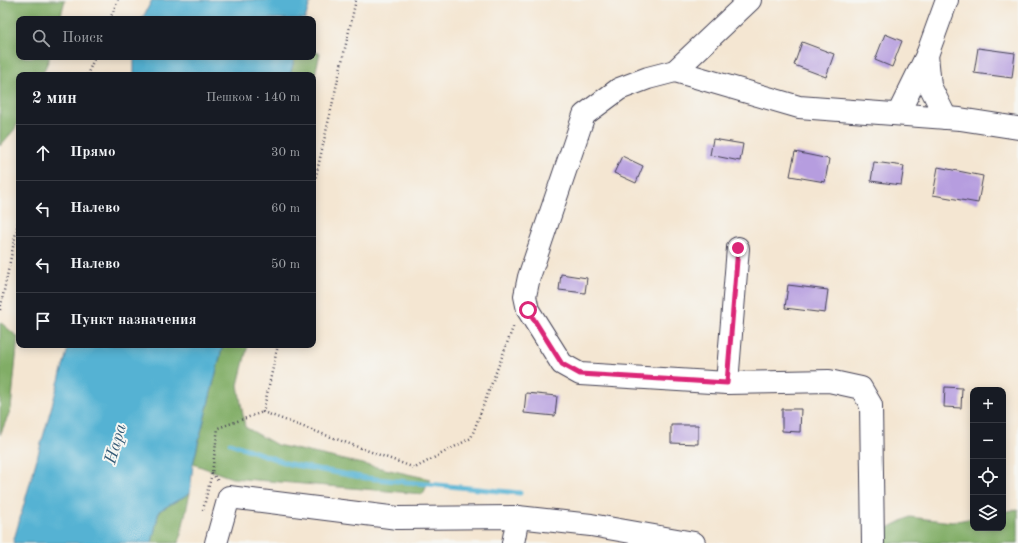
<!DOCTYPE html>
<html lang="ru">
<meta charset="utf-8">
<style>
:root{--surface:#171b24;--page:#20242c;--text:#f1f3f6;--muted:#9ea1a6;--line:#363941}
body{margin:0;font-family:"Old Standard TT",serif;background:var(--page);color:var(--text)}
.controls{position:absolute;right:12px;bottom:12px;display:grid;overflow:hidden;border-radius:8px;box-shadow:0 2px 10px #0003}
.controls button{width:36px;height:36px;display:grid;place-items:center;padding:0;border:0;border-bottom:1px solid var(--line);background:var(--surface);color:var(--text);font:20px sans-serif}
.stop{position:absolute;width:12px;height:12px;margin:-9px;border:3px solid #db2777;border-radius:50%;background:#fff}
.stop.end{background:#db2777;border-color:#fff;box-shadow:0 1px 4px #0008}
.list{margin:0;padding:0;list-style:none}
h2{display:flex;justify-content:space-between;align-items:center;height:52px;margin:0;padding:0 16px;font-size:17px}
h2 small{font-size:13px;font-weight:400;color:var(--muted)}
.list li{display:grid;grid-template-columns:26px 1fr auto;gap:12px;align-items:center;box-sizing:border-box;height:56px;padding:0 16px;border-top:1px solid var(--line)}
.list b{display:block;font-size:15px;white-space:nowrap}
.list em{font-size:13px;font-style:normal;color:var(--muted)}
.icon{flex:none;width:22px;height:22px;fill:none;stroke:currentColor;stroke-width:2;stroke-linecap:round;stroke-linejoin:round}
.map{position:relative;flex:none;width:1018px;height:543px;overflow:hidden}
.search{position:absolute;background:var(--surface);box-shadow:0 2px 10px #0003;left:16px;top:16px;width:300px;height:44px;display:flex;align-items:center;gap:10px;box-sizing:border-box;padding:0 14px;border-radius:8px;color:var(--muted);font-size:15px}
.panel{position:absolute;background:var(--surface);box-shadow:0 2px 10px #0003;left:16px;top:72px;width:300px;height:276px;border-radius:8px}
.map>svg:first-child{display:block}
.forest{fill:#81ad66;stroke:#526850}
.water{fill:#55b2d3;stroke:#3c6a87}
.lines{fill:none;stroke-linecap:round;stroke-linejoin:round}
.stream{stroke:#55b2d3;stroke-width:5}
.building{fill:#b69ddf}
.minor-casing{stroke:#423f52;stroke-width:24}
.path{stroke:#423f52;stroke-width:2.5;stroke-dasharray:1 3;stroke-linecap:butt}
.minor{stroke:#fff;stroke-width:22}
.route{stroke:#db2777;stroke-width:5}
.labels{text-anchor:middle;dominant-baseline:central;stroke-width:4;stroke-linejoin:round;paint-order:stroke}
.water-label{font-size:17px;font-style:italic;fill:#365c78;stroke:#f6f6f2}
</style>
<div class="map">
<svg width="1018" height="543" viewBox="0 0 1018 543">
<rect width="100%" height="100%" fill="#f6f6f2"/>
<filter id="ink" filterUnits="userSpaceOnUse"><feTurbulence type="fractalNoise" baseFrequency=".025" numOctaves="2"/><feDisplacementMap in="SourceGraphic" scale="8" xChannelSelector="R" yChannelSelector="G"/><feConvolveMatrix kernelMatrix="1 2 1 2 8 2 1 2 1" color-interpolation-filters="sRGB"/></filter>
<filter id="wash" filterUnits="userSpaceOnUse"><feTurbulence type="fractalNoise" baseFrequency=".012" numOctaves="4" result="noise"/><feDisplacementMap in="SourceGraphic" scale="16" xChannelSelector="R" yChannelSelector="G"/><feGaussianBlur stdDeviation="0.9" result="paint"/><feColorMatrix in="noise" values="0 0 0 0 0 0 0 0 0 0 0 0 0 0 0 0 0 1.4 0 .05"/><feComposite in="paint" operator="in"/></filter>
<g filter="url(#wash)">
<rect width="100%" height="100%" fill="#f4e6d2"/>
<g class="forest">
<polygon points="0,0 65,0 60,19 19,19 19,57 50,57 42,75 19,75 19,121 15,129 0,146"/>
<polygon points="313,52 320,53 313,83 313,75 290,75 295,57 313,57"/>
<polygon points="0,322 18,337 11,409 0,435"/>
<polygon points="223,345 248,345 238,385 245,427 277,445 430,479 423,494 232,478 193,464"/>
<polygon points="190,493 179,543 152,543 159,511"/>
<polygon points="1018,509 1018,543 883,543 884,530 910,517 952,522 973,518 973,528 1003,528 1003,512"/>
</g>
<g class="water">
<polygon points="152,0 311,0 305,19 142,19"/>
<polygon points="134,57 295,57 290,75 134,75"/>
<polygon points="69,345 223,345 193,464 190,493 159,511 152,543 13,543"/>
</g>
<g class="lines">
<polyline class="stream" points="230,443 289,464 366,478 520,493"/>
</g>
<g id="blocks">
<g class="building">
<polygon points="885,34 902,41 892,67 875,60"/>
<polygon points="802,42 834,54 826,77 794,65"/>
<polygon points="978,48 1015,53 1012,78 974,73"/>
<polygon points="713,139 743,144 740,161 710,155"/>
<polygon points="795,152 829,159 825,182 790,176"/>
<polygon points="622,156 643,166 636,183 614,173"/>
<polygon points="874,162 904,166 901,185 871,181"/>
<polygon points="938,167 983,176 978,203 933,195"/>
<polygon points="561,274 587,278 585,293 559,290"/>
<polygon points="788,285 828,290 825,313 785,308"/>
<polygon points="945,387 962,388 961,408 944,407"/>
<polygon points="526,393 557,396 555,416 524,413"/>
<polygon points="782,409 801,409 800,432 782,431"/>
<polygon points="671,425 698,425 698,444 671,443"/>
</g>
</g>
</g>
<g filter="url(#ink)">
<use href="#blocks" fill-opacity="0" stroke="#423f52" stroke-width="1"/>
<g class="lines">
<g class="minor-casing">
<g id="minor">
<polyline points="927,55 930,86 946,118"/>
<polyline points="675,71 750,0"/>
<polyline points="898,114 927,55 947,0"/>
<polyline points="727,383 738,248"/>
<polyline points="518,517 591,525 694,543"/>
<polyline points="216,543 229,497 398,518 518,517 513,543"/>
<polyline points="873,543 871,405 861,388 829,381 727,383 580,374 562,364 528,310 525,296 529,277 584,115 619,89 648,78 675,71 799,107 960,119 1018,128"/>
</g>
</g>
<g class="path">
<polyline points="110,19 118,0"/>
<polyline points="87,75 95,57"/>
<polyline points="313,189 356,0"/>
<polyline points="0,310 19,218"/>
<polyline points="278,345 263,412 415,468 471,438 514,325"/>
<polyline points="212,473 218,481"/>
<polyline points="203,510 212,473 218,428 263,412"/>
</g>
<use href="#minor" class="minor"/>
</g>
</g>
<g class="lines" filter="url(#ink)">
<polyline class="route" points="528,310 562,364 580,374 727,383 738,248"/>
</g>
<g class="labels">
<g class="water-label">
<text transform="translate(116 444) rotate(-74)">Нара</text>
</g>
</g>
</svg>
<div class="controls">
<button>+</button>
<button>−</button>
<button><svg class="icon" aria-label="locate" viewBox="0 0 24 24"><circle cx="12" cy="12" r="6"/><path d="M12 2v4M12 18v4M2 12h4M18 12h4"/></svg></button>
<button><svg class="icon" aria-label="layers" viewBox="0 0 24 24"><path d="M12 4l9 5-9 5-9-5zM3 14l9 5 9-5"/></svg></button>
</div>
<div class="stop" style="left:528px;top:310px"></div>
<div class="stop end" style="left:738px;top:248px"></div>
<div class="search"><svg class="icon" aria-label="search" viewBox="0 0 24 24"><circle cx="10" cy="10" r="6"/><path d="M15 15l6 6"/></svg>Поиск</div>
<section class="panel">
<h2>2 мин<small>Пешком · 140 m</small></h2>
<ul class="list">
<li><svg class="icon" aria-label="ahead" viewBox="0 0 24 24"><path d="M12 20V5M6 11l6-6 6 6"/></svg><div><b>Прямо</b></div><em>30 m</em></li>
<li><svg class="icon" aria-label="left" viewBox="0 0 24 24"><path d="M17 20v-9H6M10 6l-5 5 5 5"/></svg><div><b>Налево</b></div><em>60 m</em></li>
<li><svg class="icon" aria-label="left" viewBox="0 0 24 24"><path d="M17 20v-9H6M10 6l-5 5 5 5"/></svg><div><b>Налево</b></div><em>50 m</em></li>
<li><svg class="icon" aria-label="arrive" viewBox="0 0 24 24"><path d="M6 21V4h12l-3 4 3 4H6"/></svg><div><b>Пункт назначения</b></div></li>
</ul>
</section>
</div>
